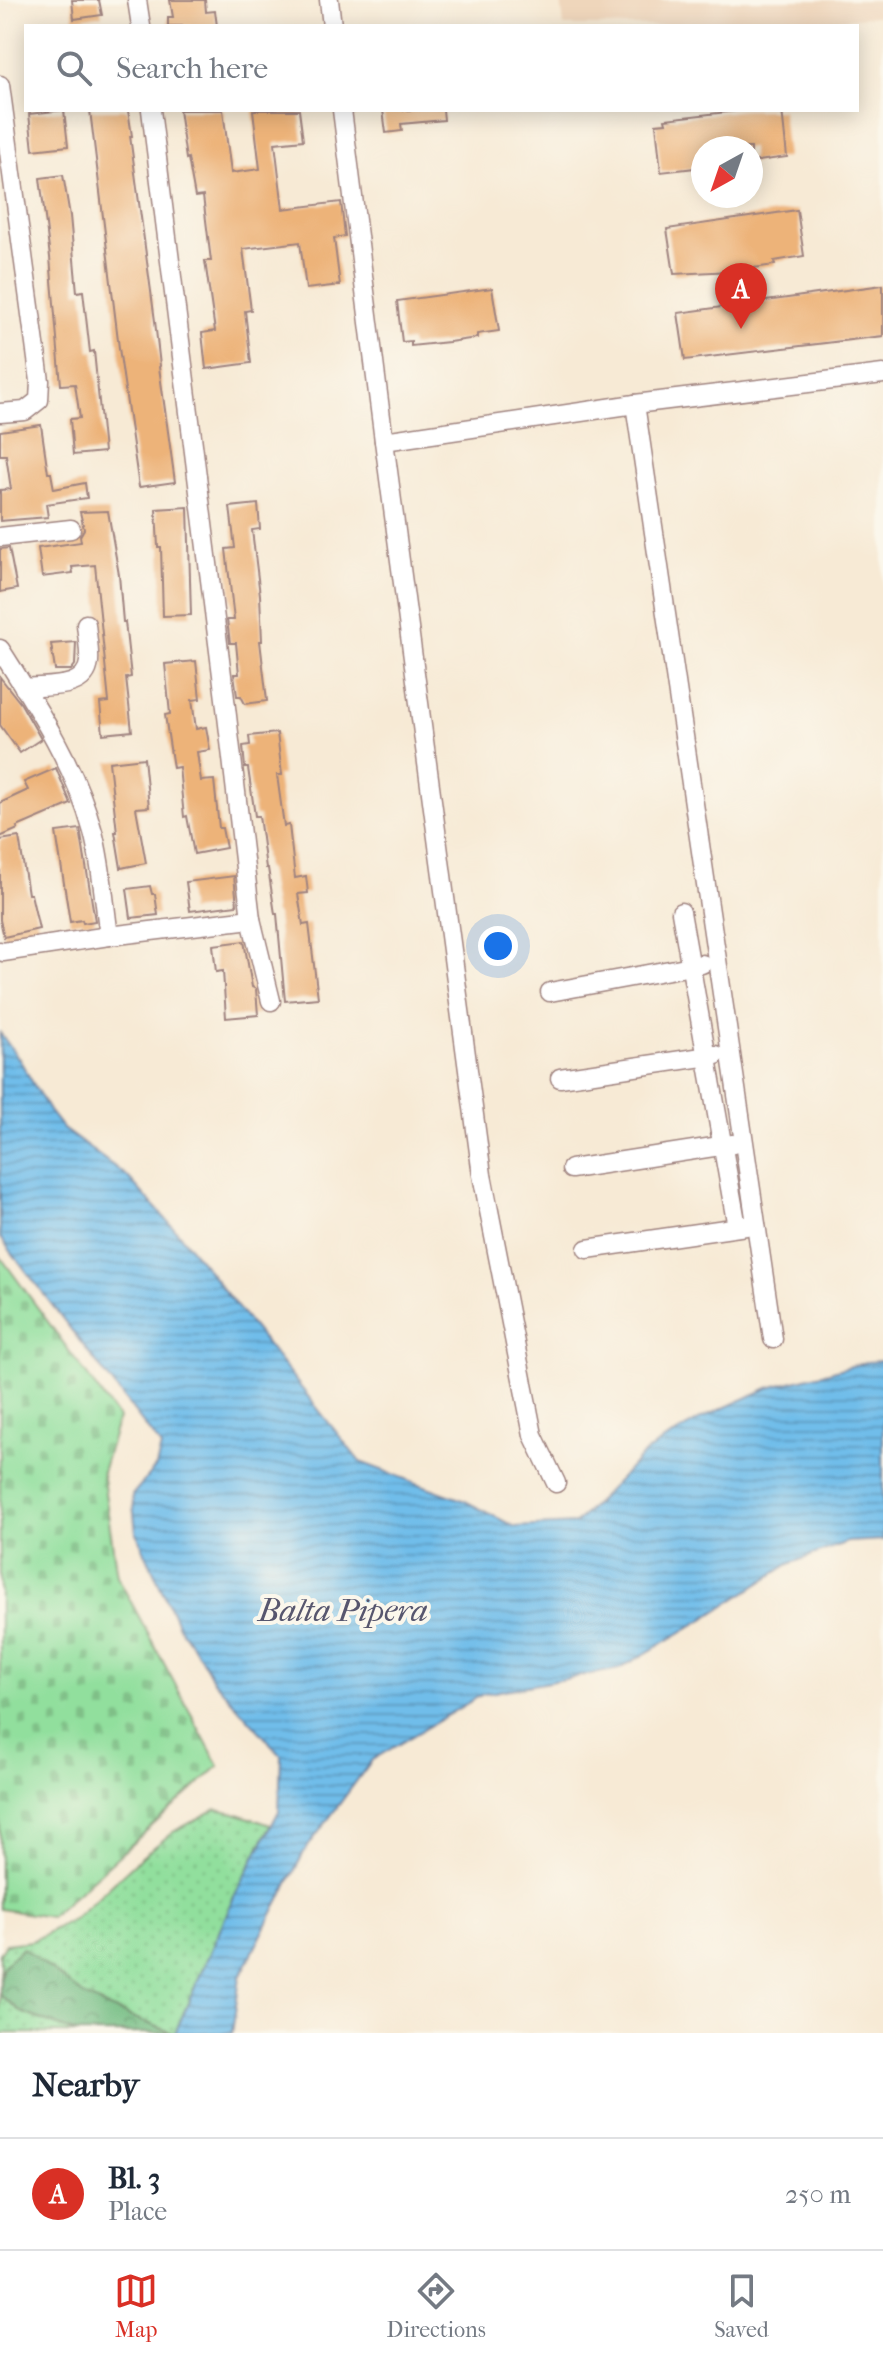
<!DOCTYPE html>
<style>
:root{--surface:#fff;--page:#f6f6f7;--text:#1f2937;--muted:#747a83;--line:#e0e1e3;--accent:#d93025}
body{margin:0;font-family:"IM FELL French Canon",serif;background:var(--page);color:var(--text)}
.compass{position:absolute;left:691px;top:136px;width:72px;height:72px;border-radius:50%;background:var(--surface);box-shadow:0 4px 20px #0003;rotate:220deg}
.you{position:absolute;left:498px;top:946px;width:28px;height:28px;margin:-20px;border:6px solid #fff;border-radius:50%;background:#1a73e8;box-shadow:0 0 0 12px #1a73e833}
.badge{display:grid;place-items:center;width:52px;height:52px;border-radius:50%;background:var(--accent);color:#fff;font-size:26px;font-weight:700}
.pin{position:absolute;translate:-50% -66px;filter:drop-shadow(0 2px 4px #0008)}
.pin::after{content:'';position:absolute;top:42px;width:28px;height:24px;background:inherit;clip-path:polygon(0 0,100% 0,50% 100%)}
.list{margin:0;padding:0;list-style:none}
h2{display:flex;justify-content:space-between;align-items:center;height:104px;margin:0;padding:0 32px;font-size:34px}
h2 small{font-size:26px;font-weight:400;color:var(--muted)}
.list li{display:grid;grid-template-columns:52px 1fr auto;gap:24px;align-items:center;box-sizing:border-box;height:112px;padding:0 32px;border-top:2px solid var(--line)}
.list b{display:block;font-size:30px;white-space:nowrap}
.list p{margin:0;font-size:26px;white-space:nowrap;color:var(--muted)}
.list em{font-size:26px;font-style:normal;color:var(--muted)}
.icon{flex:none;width:44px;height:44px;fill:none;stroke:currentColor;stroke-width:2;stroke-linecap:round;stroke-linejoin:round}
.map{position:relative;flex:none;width:883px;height:2033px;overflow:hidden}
.search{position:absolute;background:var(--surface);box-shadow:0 4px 20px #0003;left:24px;right:24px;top:24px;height:88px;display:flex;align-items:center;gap:20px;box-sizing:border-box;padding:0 28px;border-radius:0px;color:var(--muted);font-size:30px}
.sheet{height:216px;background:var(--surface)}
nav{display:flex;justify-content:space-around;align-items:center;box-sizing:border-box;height:112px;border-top:2px solid var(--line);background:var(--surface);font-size:22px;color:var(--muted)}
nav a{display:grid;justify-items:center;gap:4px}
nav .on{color:var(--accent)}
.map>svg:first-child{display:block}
.built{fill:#efd6bb}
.grass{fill:url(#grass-dots);stroke:#6e7f64;stroke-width:2}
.forest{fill:url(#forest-crowns);stroke:#5f6e58;stroke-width:2}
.cemetery{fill:url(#cemetery-stones);stroke:#6e7f64;stroke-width:2}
.water{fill:url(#water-rules);stroke:#5d6e8a;stroke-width:2}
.building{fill:#edb379}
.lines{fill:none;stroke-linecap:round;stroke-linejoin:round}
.street-casing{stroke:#a08480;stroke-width:21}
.street{stroke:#fff;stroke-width:18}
.labels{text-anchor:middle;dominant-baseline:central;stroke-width:8;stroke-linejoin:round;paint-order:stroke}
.water-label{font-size:32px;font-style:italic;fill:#57566e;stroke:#fbf7ec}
</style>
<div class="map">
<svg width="883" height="2033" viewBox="0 0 883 2033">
<defs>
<pattern id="grass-dots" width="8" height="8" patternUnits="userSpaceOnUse" patternTransform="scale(2)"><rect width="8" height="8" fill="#91df9d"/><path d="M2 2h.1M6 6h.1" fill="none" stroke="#7fbf87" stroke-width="1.8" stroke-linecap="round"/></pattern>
<pattern id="forest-crowns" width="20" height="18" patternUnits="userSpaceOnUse" patternTransform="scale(2)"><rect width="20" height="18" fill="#74be84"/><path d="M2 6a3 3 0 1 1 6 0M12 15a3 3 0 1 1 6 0" fill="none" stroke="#619a6c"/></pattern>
<pattern id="cemetery-stones" width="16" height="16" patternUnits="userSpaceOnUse" patternTransform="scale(2)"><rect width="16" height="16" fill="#91df9d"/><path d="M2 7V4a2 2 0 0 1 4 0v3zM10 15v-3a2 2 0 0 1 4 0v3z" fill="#7fbf87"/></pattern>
<pattern id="water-rules" width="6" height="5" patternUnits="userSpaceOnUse" patternTransform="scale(2)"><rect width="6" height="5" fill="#70bdea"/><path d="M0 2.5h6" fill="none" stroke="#5e99be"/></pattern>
</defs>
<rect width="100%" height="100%" fill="#fbf7ec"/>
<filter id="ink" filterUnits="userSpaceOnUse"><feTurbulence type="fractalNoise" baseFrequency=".0125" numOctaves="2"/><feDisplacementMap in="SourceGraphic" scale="16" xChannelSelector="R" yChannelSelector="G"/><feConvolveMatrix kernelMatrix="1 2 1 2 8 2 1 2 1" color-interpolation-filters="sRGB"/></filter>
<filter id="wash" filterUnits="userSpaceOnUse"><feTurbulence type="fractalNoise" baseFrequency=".006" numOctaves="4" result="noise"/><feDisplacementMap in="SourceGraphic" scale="32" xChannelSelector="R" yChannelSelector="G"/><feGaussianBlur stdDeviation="1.8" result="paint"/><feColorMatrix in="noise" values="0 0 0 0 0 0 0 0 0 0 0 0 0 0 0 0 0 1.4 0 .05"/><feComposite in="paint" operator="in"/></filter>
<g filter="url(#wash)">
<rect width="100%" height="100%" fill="#f7ead5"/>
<polygon class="built" points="561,0 883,0 883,15 791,26 564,26"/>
<polygon class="grass" points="216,1809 235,1813 271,1825 234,1897 175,2033 0,2033 0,1953 6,1944 32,1941 75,1918 138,1860 173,1832"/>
<path class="forest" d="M23 1948 86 1997 109 2008 173 2033H76L21 2012 0 1995C0 1965 0 1967 23 1948Z"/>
<polygon class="cemetery" points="0,1256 118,1418 102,1472 117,1576 219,1766 50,1917 0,1909"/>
<polygon class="water" points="0,1033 19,1059 49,1111 63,1129 127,1176 180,1235 360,1462 465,1501 515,1527 575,1524 647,1451 706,1416 768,1388 867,1362 883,1361 883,1540 847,1542 789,1564 707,1617 619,1669 483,1694 372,1760 304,1852 240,1977 232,2033 175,2033 234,1897 279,1811 281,1755 214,1681 201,1658 178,1626 136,1532 132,1495 156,1467 161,1447 0,1237"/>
<g id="blocks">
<g class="building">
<polygon points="72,0 99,0 102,15 74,19"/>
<polygon points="170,0 205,0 206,12 215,11 217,26 168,26 168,17 173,17"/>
<polygon points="64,110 68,146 33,150 29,114"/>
<polygon points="90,110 128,110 132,136 130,136 155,321 160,366 159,367 175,482 139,487 119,348"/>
<polygon points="179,110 223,110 231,173 260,169 253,110 299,110 303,140 275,143 283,209 341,202 345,236 334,238 340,285 306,289 300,242 243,249 251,310 245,311 251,363 206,369 202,333 215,331 205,261 211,261 203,196 195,197 188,158 186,159"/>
<polygon points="383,110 443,110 444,120 401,124 402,131 386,133"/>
<polygon points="745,110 782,110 787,157 751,162 751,148 703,148 703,167 661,172 656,124 666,123 665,119"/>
<polygon points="63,175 70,216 77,292 83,291 90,352 94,351 104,452 73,455 70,419 80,418 75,384 61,385 50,257 40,178"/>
<polygon points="797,210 804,256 774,261 775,265 732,271 674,274 667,229"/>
<polygon points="883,285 883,336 685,360 678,313"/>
<polygon points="492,288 499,331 477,334 477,338 449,342 411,346 411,341 402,342 397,301"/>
<polygon points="41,425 48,473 51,473 54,489 85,483 87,498 46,504 48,517 0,521 0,490 11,489 6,455 0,455 0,431"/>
<polygon points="258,504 260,529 252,530 260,595 262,641 260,641 267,701 245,704 241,696 237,696 234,674 239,674 236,643 230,643 227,620 234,620 226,549 235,548 230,507"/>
<polygon points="188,507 191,615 163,616 161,547 158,547 156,509"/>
<polygon points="108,511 119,575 123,622 125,622 131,677 126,678 132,731 103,734 100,703 109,702 95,565 72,567 73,573 42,577 38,548 81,542 80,536 84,529 80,512"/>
<polygon points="9,548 17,589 0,592 0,549"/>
<polygon points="76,642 75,665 71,670 55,670 51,644"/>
<polygon points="196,661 200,699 192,700 196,729 206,727 210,750 197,752 201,781 214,780 219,828 222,828 226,848 194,854 187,816 184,817 179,767 173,768 165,715 170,714 165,664"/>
<polygon points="0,677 21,704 41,739 20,753 0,725"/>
<polygon points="277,733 282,775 277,775 284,826 289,825 295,878 306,876 308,893 298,894 303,925 309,924 318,998 285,1001 277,914 275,914 268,868 266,868 259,816 255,816 248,768 245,768 243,746 250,745 249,736"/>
<polygon points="144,758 149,807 136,808 146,863 121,868 115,832 117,832 109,762"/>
<polygon points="56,768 71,804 17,827 18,829 0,837 0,803 28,790 24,782"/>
<polygon points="80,829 95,921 83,923 82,920 70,922 56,832"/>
<polygon points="19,837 28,894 31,894 39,929 4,937 0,920 0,840"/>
<polygon points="234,876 237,905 190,911 186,882"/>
<polygon points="150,886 152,894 155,894 158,915 131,918 127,889"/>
<polygon points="244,941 252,987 256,989 258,1015 226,1018 223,971 216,972 213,945"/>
</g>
</g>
</g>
<g filter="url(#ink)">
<use href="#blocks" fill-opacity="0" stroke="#a08480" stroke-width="2"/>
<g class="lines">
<g class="street-casing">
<g id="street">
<polyline points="137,0 141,26"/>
<polyline points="329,0 332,26"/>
<polyline points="0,85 40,381 39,400 25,411 0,413"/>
<polyline points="151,110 225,699 251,919 271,1001"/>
<polyline points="342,110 384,441 482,1175 533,1435 556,1483"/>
<polyline points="635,404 773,1339"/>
<polyline points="384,441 635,404 883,374"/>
<polyline points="0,537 71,529"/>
<path d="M0 649C37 707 75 765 93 832 102 865 104 902 109 936"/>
<path d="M24 688C46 685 86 691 89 662 90 650 87 636 86 624"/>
<polyline points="681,912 737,1227"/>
<polyline points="0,951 3,952 109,936 251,919"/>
<polyline points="550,992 702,964"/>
<polyline points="560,1078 716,1055"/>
<polyline points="571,1169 733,1144"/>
<polyline points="587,1249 746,1226"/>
</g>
</g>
<use href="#street" class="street"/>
</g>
</g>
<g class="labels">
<g class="water-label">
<text x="343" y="1610">Balta Pipera</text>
</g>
</g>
</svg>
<svg class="compass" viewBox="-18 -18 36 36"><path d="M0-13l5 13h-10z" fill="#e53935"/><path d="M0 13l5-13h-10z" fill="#747a83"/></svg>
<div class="you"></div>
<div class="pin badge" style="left:741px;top:329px">A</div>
<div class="search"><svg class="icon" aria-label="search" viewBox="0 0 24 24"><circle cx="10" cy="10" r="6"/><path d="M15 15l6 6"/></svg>Search here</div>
</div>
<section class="sheet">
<h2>Nearby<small></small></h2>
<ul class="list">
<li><span class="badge">A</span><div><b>Bl. 3</b><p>Place</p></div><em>250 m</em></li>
</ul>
</section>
<nav>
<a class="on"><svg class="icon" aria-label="map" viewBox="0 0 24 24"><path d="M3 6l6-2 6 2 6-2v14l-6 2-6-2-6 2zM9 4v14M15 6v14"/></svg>Map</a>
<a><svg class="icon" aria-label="directions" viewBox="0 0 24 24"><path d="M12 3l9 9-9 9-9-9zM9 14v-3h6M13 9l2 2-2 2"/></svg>Directions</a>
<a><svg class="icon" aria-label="saved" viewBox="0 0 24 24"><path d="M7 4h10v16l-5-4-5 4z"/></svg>Saved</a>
</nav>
